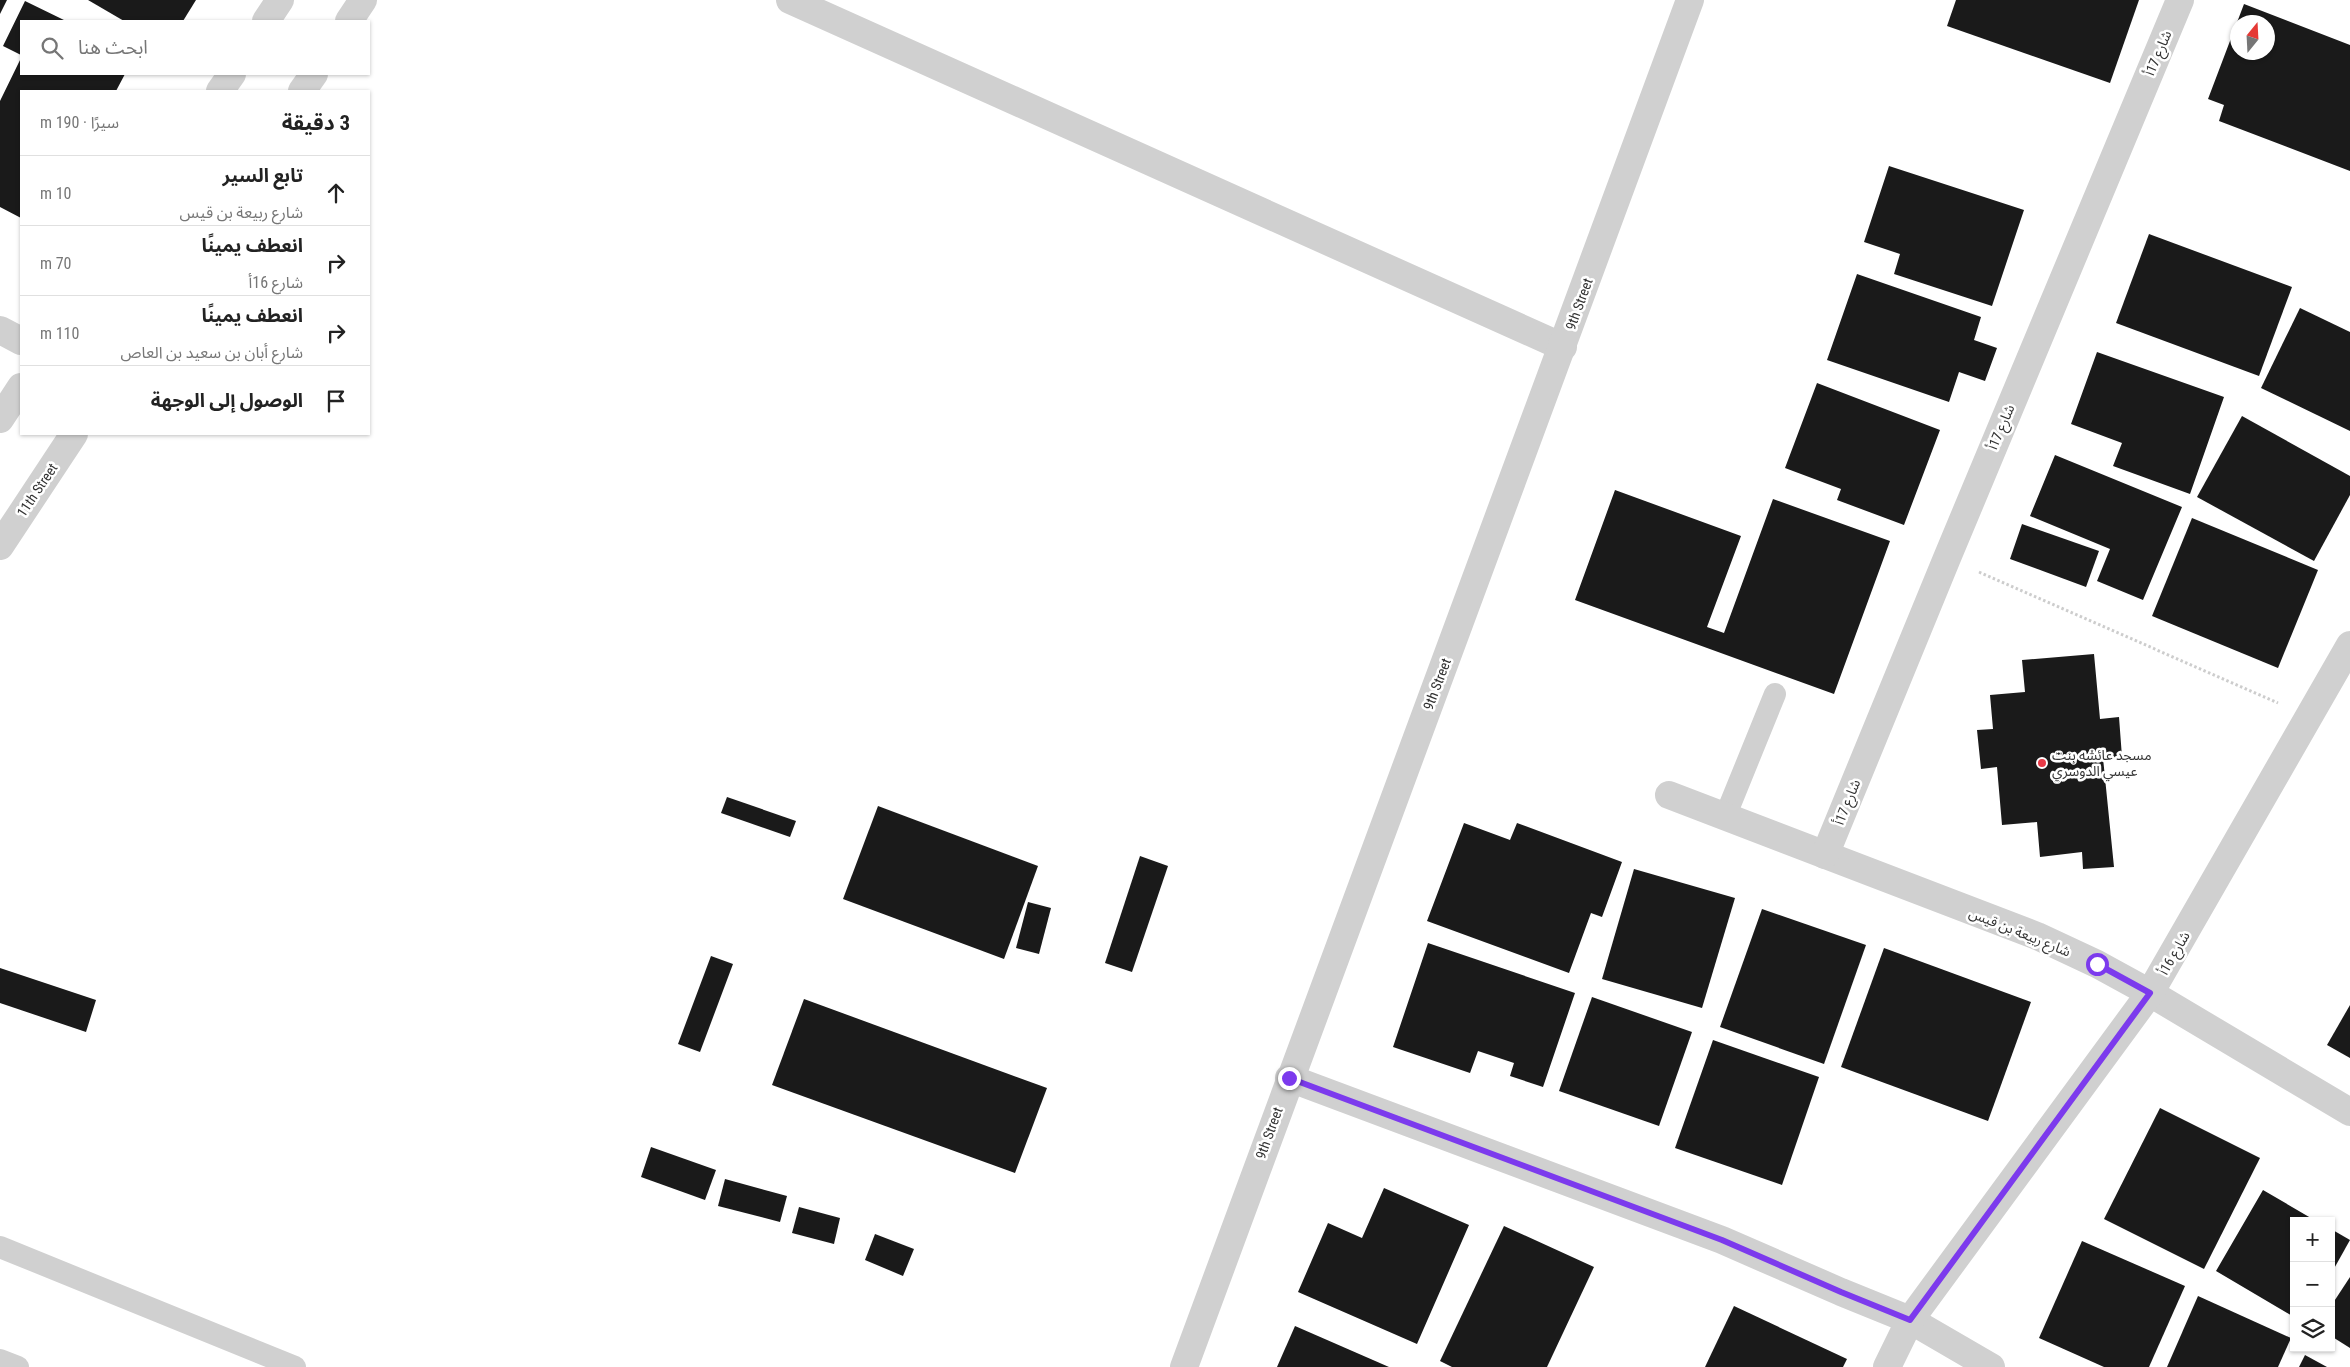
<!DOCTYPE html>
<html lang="ar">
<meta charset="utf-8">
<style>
:root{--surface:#fff;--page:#f6f6f6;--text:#222;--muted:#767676;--line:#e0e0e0}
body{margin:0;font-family:"Roboto Condensed","Noto Sans Arabic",sans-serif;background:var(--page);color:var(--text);direction:rtl}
.controls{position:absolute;right:15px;bottom:15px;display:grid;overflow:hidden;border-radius:0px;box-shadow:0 1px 4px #0004}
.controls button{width:45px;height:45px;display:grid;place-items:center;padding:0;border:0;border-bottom:1px solid var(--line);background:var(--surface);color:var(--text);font:25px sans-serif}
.compass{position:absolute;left:2230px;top:15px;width:45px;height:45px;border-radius:50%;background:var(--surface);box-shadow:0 1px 4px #0004;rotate:18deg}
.stop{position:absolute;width:15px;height:15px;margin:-11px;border:4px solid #7c3aed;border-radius:50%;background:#fff}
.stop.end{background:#7c3aed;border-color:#fff;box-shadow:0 1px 5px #0008}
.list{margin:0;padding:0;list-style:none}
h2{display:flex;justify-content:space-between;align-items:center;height:65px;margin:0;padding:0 20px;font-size:21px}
h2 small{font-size:16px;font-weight:400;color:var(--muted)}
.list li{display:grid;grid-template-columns:32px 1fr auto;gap:15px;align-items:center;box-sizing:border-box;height:70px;padding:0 20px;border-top:1px solid var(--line)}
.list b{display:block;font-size:19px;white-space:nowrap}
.list p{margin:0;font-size:16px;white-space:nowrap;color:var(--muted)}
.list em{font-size:16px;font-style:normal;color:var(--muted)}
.icon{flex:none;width:28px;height:28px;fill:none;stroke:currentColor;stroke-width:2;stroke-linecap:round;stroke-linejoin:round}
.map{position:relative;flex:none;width:2350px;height:1367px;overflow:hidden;direction:ltr}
.search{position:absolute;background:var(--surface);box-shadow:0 1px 4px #0004;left:20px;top:20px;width:350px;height:55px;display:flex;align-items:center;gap:12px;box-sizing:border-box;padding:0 18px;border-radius:0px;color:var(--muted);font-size:19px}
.panel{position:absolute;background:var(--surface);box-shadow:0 1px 4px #0004;left:20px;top:90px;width:350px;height:345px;border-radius:0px;direction:rtl}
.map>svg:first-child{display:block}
.building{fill:#1a1a1a;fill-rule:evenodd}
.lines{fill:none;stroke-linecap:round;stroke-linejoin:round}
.path{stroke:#cdcdcd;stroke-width:3;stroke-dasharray:2.5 2.5;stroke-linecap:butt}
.service{stroke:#d0d0d0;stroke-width:22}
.minor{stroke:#d0d0d0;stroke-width:28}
.tertiary{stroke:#d0d0d0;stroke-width:28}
.route{stroke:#7c3aed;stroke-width:6}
.poi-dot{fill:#e63946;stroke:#fff;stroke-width:2}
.labels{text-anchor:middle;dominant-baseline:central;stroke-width:5;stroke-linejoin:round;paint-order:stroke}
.street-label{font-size:14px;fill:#333;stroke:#fff}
.poi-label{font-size:14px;fill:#333;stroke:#fff;text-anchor:start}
</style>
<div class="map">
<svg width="2350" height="1367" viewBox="0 0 2350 1367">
<rect width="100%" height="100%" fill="#fff"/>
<g class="building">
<polygon points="0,0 7,0 0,14"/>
<polygon points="88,0 196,0 183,21 124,21"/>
<polygon points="1956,0 2139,0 2110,83 1947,26"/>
<polygon points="25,1 66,21 21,21 21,55 3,46"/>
<path d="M2244 4 2350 45V171L2219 121 2224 105 2208 99ZM2238 22H2268V52H2238Z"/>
<polygon points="21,58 21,74 125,74 116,91 21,91 21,218 0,207 0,101"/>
<polygon points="1889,166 2024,210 1992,306 1894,274 1900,254 1864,242"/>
<polygon points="2149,234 2292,287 2259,376 2116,323"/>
<polygon points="1857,274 1981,317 1974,340 1997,348 1985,381 1959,372 1949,402 1827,360"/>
<polygon points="2300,308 2350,332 2350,431 2261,388"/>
<polygon points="2097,352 2224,397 2190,494 2113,466 2122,443 2071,424"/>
<polygon points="1817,383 1940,430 1904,525 1837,500 1841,489 1785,468"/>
<polygon points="2242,416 2350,476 2350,495 2314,561 2197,497"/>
<polygon points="2055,455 2182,507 2143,600 2097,581 2110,549 2030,516"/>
<polygon points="1615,490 1741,536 1707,627 1724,633 1773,499 1890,541 1834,694 1575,600"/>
<polygon points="2192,518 2318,570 2278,668 2152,616"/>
<polygon points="2022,524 2099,551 2086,587 2010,559"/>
<polygon points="2094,654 2100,719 2119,717 2122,757 2103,758 2114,867 2083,869 2082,852 2040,857 2037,822 2002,825 1997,767 1981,769 1977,730 1993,729 1990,695 2025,692 2022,660"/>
<polygon points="727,797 796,821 790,837 721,813"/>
<polygon points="878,806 1038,866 1004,959 843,899"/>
<polygon points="1464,823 1510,840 1517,823 1622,862 1602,917 1591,913 1569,973 1427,921"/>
<polygon points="1140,856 1168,866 1132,972 1105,963"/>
<polygon points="1634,869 1735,898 1702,1008 1602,979"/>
<polygon points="1028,902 1051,908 1039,954 1016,948"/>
<polygon points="1762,909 1866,945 1824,1064 1720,1027"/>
<polygon points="1428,943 1575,993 1543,1087 1510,1076 1514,1063 1478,1051 1470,1073 1393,1047"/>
<polygon points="1884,948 2031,1002 1988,1121 1841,1067"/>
<polygon points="711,956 733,964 700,1052 678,1044"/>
<polygon points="0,968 96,1000 86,1032 0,1003"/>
<polygon points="1592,997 1692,1032 1659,1126 1559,1091"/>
<polygon points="804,999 1047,1088 1015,1173 772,1085"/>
<polygon points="2350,1005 2350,1058 2327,1045"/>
<polygon points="1713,1040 1819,1077 1782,1185 1675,1148"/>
<polygon points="2160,1108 2260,1158 2204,1269 2104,1219"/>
<polygon points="651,1147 716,1170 705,1200 641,1177"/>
<polygon points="725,1179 787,1196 780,1222 718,1206"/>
<polygon points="1384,1188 1469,1225 1417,1344 1298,1292 1328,1223 1362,1238"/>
<polygon points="2263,1190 2316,1221 2294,1221 2294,1317 2216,1271"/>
<polygon points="799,1207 840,1218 834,1244 792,1233"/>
<polygon points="1504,1226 1594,1267 1547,1367 1452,1367 1440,1361"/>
<polygon points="2331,1229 2350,1240 2331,1274"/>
<polygon points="875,1234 914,1249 903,1276 865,1260"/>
<polygon points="2082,1241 2185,1286 2149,1367 2104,1367 2039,1338"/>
<polygon points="2350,1277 2350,1348 2331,1336 2331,1306"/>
<polygon points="2198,1296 2291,1338 2278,1367 2167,1367"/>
<polygon points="1734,1306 1847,1359 1843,1367 1705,1367"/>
<polygon points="1295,1326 1389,1367 1277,1367"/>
<polygon points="2305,1355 2327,1367 2299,1367"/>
</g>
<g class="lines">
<polyline class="path" points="1979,572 2278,703"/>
<g class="service">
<polyline points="1725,817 1775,694"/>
<polyline points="0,1247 295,1367"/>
<polyline points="0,1360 18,1367"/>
</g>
<g class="minor">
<polyline points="790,0 1563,347"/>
<polyline points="0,330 21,341"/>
<polyline points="1669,795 2037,936 2097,964 2150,993 2350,1112"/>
<polyline points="1825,855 1947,558 2180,0"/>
<polyline points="1289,1078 1722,1240 1841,1292 1910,1320 1991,1367"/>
<polyline points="1887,1367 1910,1320 2150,993 2350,645"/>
</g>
<g class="tertiary">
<polyline points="266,21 280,0"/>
<polyline points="349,21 363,0"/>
<polyline points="220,91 232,74"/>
<polyline points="302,91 314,74"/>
<polyline points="0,419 21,387"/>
<polyline points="0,546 74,434"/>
<path d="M1184 1367C1350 911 1523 457 1690 0"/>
</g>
</g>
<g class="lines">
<polyline class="route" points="1289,1078 1722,1240 1841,1292 1910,1320 2150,993 2097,964"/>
</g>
<circle class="poi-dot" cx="2042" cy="763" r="5"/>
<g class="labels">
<g class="street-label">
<text transform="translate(2158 53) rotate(-67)">شارع 17أ</text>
<text transform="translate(1579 304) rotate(-70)">9th Street</text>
<text transform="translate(2001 427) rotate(-67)">شارع 17أ</text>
<text transform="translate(37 490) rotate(-56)">11th Street</text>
<text transform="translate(1437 684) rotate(-69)">9th Street</text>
<text transform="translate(1847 802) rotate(-68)">شارع 17أ</text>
<text transform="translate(2020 932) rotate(22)">شارع ربيعة بن قيس</text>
<text transform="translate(2174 953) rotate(-60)">شارع 16أ</text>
<text transform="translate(1269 1133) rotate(-70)">9th Street</text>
</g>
<g class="poi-label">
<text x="2052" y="755">مسجد عائشه بنت<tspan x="2052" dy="16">عيسي الدوسري</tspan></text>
</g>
</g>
</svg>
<div class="controls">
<button>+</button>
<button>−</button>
<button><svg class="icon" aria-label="layers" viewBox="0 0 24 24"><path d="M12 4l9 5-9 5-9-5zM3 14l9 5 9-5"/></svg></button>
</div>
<svg class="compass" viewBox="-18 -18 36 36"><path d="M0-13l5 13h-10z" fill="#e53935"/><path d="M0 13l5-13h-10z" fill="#767676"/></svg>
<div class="stop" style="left:2097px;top:964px"></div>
<div class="stop end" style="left:1289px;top:1078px"></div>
<div class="search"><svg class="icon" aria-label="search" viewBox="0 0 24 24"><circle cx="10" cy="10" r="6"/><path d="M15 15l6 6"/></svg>ابحث هنا</div>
<section class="panel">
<h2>3 دقيقة<small>سيرًا · 190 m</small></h2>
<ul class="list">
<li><svg class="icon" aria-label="ahead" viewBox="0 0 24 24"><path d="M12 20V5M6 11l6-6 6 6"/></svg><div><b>تابع السير</b><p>شارع ربيعة بن قيس</p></div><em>10 m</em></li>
<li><svg class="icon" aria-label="right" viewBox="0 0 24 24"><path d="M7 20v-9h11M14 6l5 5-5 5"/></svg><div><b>انعطف يمينًا</b><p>شارع 16أ</p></div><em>70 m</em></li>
<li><svg class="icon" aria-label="right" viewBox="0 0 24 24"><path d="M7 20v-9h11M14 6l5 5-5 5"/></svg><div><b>انعطف يمينًا</b><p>شارع أبان بن سعيد بن العاص</p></div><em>110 m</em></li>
<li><svg class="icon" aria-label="arrive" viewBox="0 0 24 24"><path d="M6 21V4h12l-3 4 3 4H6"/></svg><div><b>الوصول إلى الوجهة</b></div></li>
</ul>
</section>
</div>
